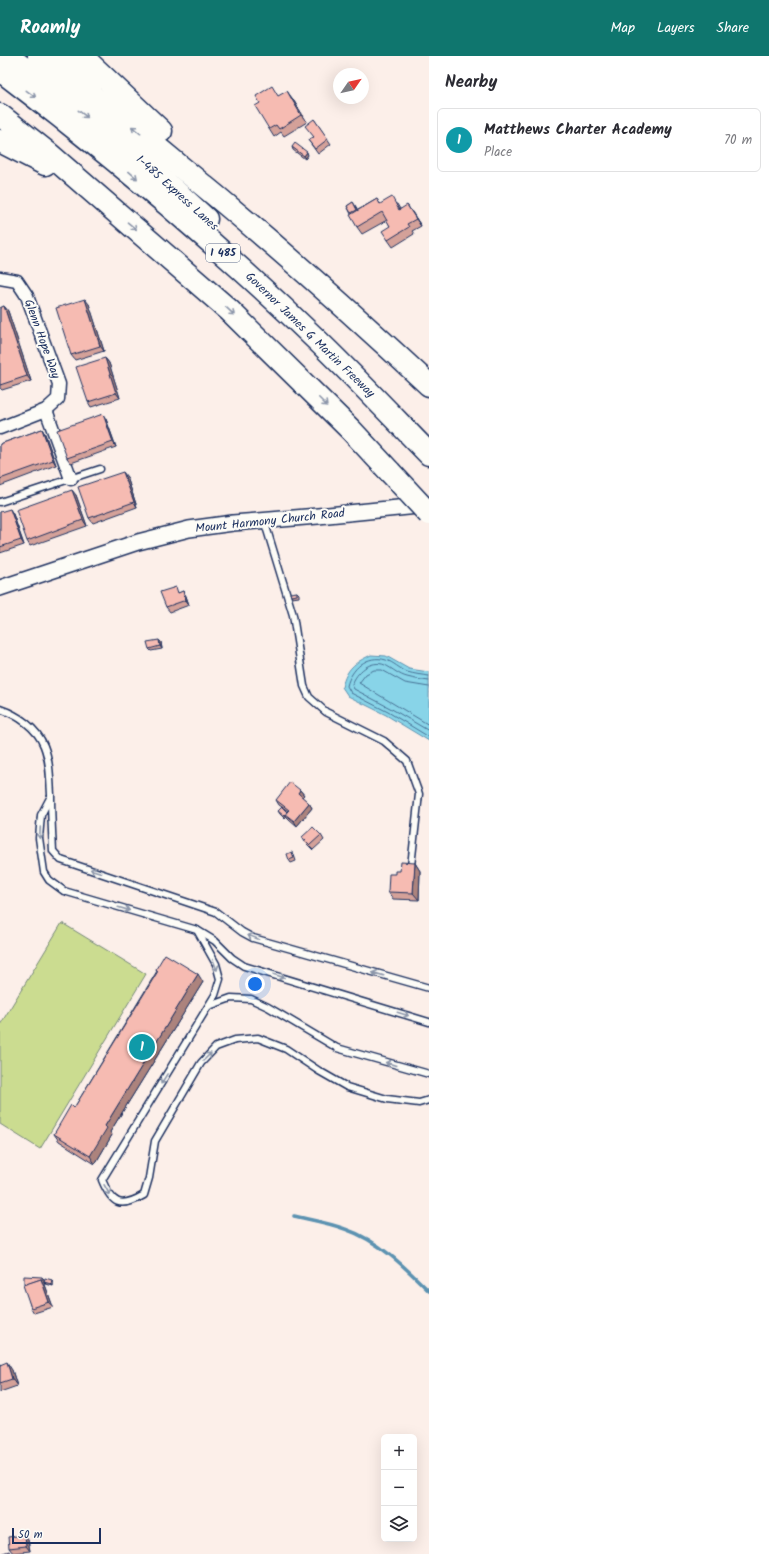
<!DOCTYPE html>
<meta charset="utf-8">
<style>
:root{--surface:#fff;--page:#f7f7f7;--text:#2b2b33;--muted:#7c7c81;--line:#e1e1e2;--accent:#0f766e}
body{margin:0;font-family:Kalam,sans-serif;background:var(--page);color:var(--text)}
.controls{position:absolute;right:12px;bottom:12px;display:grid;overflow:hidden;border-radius:6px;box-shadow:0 4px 16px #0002}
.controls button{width:36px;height:36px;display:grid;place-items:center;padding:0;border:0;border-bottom:1px solid var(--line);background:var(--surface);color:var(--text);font:20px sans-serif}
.compass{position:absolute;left:333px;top:12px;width:36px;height:36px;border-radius:50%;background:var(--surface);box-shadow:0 4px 16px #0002;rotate:56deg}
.scale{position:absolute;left:12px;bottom:10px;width:89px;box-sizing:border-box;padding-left:4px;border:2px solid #1b2f5e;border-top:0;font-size:11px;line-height:14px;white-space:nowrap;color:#1b2f5e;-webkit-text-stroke:3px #fdfcf7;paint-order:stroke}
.you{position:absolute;left:255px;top:928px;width:14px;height:14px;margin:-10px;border:3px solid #fff;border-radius:50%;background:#1a73e8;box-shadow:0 0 0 6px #1a73e833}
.badge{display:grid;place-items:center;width:26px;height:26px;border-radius:50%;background:var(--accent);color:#fff;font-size:13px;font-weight:700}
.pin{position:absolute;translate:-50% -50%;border:2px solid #fff;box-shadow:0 1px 4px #0006}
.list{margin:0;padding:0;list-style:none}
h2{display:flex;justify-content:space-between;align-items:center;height:52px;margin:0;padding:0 16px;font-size:17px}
h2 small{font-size:13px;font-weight:400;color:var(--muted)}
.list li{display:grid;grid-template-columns:26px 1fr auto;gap:12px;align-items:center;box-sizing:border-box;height:64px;margin:0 8px 8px;padding:0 8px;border:1px solid var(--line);border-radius:6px}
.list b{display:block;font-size:15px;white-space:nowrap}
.list p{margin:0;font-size:13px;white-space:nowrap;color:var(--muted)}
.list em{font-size:13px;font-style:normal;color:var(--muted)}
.icon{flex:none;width:22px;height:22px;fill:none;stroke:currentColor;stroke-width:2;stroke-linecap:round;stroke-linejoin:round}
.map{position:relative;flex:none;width:429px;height:1498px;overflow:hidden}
header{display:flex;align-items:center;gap:24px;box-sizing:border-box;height:56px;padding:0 20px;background:var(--accent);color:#fff}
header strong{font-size:19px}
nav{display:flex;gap:22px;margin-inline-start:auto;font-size:14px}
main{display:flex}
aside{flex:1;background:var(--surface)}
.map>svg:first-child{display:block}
.green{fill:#cbdc90;stroke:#738677}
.water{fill:#88d4e8;stroke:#5c92b1}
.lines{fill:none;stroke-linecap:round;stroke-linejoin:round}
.shore{stroke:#477195;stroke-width:1}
.stream{stroke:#5c92b1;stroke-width:3.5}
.service-casing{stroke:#1b2f5e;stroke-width:9}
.minor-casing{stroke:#1b2f5e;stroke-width:15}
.tertiary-casing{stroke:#1b2f5e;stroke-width:18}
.motorway-casing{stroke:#1b2f5e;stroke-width:25}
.service{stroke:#fdfcf7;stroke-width:6}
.minor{stroke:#fdfcf7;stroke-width:12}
.tertiary{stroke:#fdfcf7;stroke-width:15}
.motorway{stroke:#fdfcf7;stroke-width:22}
.motorway-bridge-casing{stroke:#1b2f5e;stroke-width:25;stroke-linecap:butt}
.motorway-bridge{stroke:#fdfcf7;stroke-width:22}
.wall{fill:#d4a199;stroke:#1b2f5e}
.shaded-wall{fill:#ac837d;stroke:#1b2f5e}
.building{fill:#f6bbb2;stroke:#1b2f5e}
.oneway{stroke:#8c96aa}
.labels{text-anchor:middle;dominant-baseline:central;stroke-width:4;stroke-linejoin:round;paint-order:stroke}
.shield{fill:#fdfcf7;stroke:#5f6c8c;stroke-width:1}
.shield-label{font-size:11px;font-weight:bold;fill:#1b2f5e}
.street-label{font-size:12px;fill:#1b2f5e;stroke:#fdfcf7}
</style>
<header>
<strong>Roamly</strong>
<nav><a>Map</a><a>Layers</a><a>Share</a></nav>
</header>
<main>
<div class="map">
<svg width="429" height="1498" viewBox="0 0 429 1498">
<rect width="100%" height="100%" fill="#fcefe9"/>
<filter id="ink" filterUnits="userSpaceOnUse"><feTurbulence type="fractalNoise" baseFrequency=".025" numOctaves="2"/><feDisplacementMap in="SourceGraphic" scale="8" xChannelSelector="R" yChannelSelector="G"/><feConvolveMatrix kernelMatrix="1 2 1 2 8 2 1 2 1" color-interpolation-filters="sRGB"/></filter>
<g filter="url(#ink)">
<polygon class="green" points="62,867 146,918 40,1093 0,1068 0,969"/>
<path class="water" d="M371 599 386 600 409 613 429 616V685L386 659 348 640 342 631C347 612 354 607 371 599Z"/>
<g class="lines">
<g class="shore">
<path d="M429 620C422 619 414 618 407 616 400 613 393 606 386 604 367 598 351 613 347 630L351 637 388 656 429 681"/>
<path d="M429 625C422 624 414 623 407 621 399 619 393 613 385 609 371 603 356 616 352 629L354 633 390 652 429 675"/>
<polyline points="429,631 405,627 382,614 374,614 366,618 359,627 429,669"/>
</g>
<path class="stream" d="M294 1160C311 1164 329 1167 345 1173 378 1184 405 1211 429 1235"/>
<g class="service-casing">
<g id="service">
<polyline points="0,446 100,413"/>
<polyline points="264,464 293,559 304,630 309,641 326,656 384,685 407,705 419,738 411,810"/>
<path d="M0 653C18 659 37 672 44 690 50 705 50 723 51 739 51 758 52 776 53 795L61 804 216 856 242 876 253 882 429 932"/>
<polyline points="50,742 41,759 39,782 44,816 49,824 64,835 197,874 215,885 232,902 244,910 429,966"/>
<path d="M197 874 216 908 220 923 215 939 102 1124C112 1148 120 1153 144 1139L149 1122 155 1085 201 1007 216 991 235 984 258 982 286 993 319 1015 347 1031 387 1043 419 1047 429 1044"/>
<polyline points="209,950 231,942 251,943 268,951 337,992 429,1018"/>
</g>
</g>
<g class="minor-casing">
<g id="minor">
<polyline points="0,222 17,225 27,240 59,328 58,343 46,354 0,372"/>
<polyline points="46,354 71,423"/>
</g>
</g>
<g class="tertiary-casing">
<polyline id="tertiary" points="0,532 138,486 189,473 233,467 318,460 428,449"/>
</g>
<g class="motorway-casing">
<g id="motorway">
<path d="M7 0C77 49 143 104 206 163"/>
<path d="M39 0C88 35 135 73 182 112 267 181 349 254 429 329"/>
<polyline points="66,0 95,22"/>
<polyline points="88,6 161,75"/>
<path d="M0 14C112 99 220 190 321 288 358 324 393 361 429 398"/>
<polyline points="0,59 48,97 229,254 351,374 390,416"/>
<polyline points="0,85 45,108"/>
</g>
</g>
<use href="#service" class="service"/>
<use href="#minor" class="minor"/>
<use href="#tertiary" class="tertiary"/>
<use href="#motorway" class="motorway"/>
<g class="motorway-bridge-casing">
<polyline id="motorway-bridge" points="390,416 429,458"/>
</g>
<use href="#motorway-bridge" class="motorway-bridge"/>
</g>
<g class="wall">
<polygon points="279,40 292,42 307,66 284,80 281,76 274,81 269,73"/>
<polygon points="314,63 331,88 318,98 308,84 314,81"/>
<polygon points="292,91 308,99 305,103 293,94"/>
<polygon points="377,143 380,148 397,148 400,153 412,156 421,170 412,175 414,178 393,191 388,184 390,170 387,164 362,178 357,171 351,158 347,150 353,146 358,154"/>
<polygon points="89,248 104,295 75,304 71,299"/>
<polygon points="4,250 8,255 31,325 2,334 0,332 0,252"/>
<polygon points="105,302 109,307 120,342 91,351 88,346"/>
<polygon points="106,363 116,391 71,407 67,402"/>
<polygon points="42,373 45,378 56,409 0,430 0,388"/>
<polygon points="127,421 137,451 93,467 89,462"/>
<polygon points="76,439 87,470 30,490 27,485"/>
<polygon points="0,456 13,458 24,489 0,497"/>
<polygon points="183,535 186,540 189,549 170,556 166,551 179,536 179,537"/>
<polygon points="297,536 299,538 299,541 292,542 291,540"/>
<polygon points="159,584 161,586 162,593 151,595 149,593"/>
<polygon points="300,734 304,739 302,741 309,747 312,752 297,770 289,763 287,761 285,763 280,758 278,755 287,756 288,755 279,749 276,744"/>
<polygon points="321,779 324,784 313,794 305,786 302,781"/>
<polygon points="294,799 296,805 291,807 289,804"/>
<polygon points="415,807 420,815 419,844 393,843 388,836 395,818"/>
<polygon points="156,913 203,926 110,1076 112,1079 95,1108 59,1085 54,1078 74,1052 157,915"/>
<polygon points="44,1223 44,1226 53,1251 34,1257 31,1252 24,1228"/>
<polygon points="52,1224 53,1227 53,1230 46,1228 44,1226"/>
<polygon points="0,1308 12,1314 17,1330 0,1336"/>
<polygon points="28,1484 30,1495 13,1497 9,1492"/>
</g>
<g class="shaded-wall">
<polygon points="287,35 292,42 307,66 301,59"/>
<polygon points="307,96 308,99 305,103 304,100"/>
<polygon points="407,149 412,156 421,170 416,163"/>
<polygon points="85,243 89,248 104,295 100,290"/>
<polygon points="4,250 8,255 31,325 27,320"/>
<polygon points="105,302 109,307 120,342 116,337"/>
<polygon points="103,358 106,363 116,391 113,386"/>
<polygon points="42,373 45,378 56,409 53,404"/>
<polygon points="123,416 127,421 137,451 134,446"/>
<polygon points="72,434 76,439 87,470 83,464"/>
<polygon points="10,453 13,458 24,489 21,484"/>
<polygon points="183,535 186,540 189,549 186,544"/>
<polygon points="159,584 161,586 162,593 160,590"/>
<polygon points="300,734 304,739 301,742 298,737"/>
<polygon points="309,747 312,752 297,770 294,765"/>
<polygon points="287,756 285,758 287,761 285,763 284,760"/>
<polygon points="415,807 420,815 419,844 413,837"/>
<polygon points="198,918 203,926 110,1076 112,1079 95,1108 90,1100 105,1070"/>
<polygon points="42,1221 44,1223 44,1226 53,1251 49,1246 41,1223"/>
<polygon points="52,1224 53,1227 53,1230 51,1228"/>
<polygon points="7,1306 12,1314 17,1330 12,1323"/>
<polygon points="25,1479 28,1484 30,1495 26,1490"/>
</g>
<g class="building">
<polygon points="272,30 278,40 287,35 301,59 279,73 276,69 269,73 255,50 260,47 256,40"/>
<polygon points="314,63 328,83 315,93 308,84 314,81 305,70"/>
<polygon points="295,87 307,96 304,100 292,91"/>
<polygon points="392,141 399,154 407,149 416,163 407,168 409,171 388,184 382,175 390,170 382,156 357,171 350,159 377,143 380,148"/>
<polygon points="353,146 357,154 351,157 347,150"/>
<polygon points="85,243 100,290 71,299 56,252"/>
<polygon points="4,250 27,320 0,329 0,252"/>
<polygon points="105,302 116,337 88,346 76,311"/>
<polygon points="103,358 113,386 67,402 57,374"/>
<polygon points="42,373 53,404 0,423 0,388"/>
<polygon points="123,416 134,446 89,462 78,431"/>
<polygon points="72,434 83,464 27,485 16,454"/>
<polygon points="10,453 21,484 0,491 0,456"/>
<polygon points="176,531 178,537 183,535 186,544 166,551 160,536"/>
<polygon points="297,536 297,539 291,540 290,537"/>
<polygon points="159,584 160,590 149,593 147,586"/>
<polygon points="290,726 300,734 298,737 309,747 294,765 285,758 289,754 276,744"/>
<polygon points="282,751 287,756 284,760 278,755"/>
<polygon points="313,771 321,779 310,789 302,781"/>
<polygon points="292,796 294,802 289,804 287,798"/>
<polygon points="401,806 415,807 413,837 388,836 389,818 395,818 395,815 400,815"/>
<polygon points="165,898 198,918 105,1070 107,1072 90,1100 54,1078 71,1049 74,1052 158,915 156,913"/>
<polygon points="24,1220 42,1221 42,1224 41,1223 27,1228 24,1228"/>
<polygon points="45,1222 52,1224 51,1228 44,1226"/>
<polygon points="41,1223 49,1246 31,1252 23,1229"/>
<polygon points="7,1306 12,1323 0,1327 0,1309"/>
<polygon points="25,1479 26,1490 9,1492 8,1481"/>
<polygon points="9,1495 10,1498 0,1498"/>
</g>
<defs><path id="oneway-shaft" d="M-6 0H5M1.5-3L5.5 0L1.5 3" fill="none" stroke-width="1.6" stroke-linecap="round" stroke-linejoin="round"/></defs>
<g class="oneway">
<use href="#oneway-shaft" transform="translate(31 38) rotate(37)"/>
<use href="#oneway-shaft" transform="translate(83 58) rotate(38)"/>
<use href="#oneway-shaft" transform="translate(136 74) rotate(-141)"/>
<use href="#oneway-shaft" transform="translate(133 119) rotate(41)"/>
<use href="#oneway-shaft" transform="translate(132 170) rotate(40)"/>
<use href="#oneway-shaft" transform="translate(230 255) rotate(43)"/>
<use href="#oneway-shaft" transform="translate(323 346) rotate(45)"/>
<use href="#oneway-shaft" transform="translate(40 777) rotate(93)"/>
<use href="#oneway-shaft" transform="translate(96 815) rotate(-162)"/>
<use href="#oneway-shaft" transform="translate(124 853) rotate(16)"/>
<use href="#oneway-shaft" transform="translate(253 881) rotate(-158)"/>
<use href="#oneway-shaft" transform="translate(215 909) rotate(69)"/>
<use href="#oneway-shaft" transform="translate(378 918) rotate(-164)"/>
<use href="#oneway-shaft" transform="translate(279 920) rotate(17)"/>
<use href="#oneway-shaft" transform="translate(403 958) rotate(17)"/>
<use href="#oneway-shaft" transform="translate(207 1001) rotate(-45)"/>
<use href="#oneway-shaft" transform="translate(391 1008) rotate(-164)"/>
<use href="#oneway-shaft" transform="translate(164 1023) rotate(122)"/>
<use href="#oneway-shaft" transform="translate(107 1134) rotate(61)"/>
</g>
</g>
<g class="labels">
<rect class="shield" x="206" y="188" width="34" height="18" rx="3"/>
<g class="shield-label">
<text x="223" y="197">I 485</text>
</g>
<g class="street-label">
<text transform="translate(177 137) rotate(42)">I-485 Express Lanes</text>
<text transform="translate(310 279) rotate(44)">Governor James G Martin Freeway</text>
<text transform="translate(42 283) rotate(70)">Glenn Hope Way</text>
<text transform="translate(270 465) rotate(-6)">Mount Harmony Church Road</text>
</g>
</g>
</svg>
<div class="controls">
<button>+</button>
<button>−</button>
<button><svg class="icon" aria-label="layers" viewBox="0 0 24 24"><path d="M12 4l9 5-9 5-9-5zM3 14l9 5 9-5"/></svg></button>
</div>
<svg class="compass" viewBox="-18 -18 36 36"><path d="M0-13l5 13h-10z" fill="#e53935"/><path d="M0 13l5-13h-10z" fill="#7c7c81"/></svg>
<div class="scale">50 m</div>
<div class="you"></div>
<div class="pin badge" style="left:142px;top:991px;background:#0f9aa8">1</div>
</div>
<aside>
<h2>Nearby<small></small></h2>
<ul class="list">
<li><span class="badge" style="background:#0f9aa8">1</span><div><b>Matthews Charter Academy</b><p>Place</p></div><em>70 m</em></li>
</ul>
</aside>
</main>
